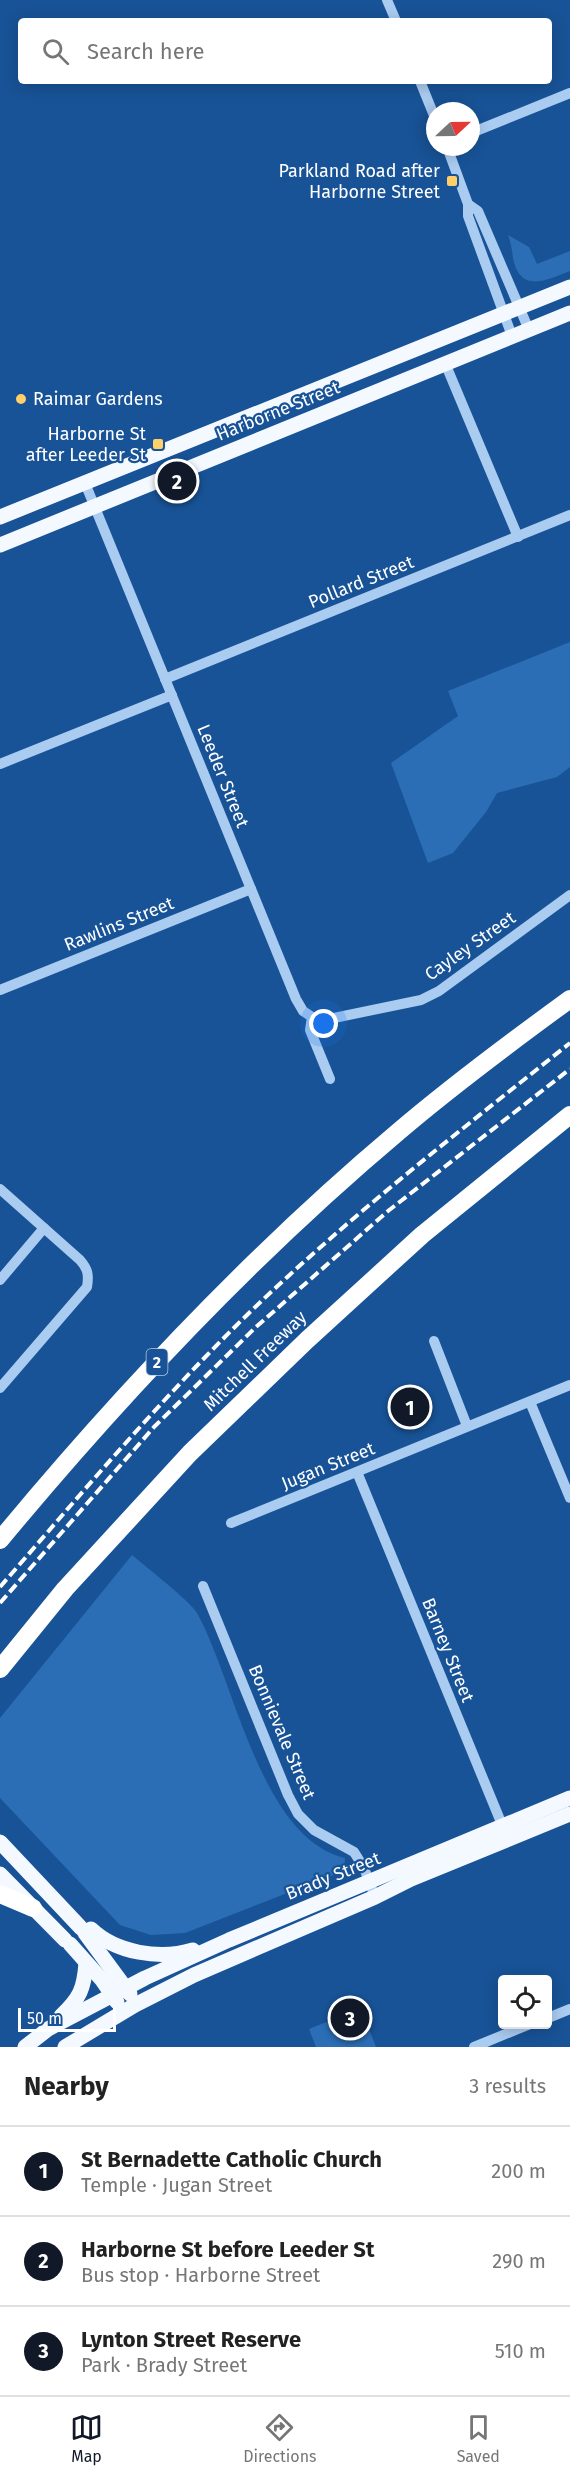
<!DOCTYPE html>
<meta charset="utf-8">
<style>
:root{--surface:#fff;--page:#f6f6f6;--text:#222;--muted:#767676;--line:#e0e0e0;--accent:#111827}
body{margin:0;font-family:"Fira Sans",sans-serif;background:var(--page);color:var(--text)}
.controls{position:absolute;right:18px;bottom:18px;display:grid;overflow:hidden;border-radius:6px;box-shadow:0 3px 15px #0003}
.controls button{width:54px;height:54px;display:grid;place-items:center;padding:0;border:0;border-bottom:2px solid var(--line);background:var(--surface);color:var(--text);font:30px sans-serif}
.compass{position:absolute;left:426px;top:102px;width:54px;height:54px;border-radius:50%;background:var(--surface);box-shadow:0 3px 15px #0003;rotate:68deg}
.scale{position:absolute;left:18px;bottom:15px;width:98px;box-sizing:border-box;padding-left:6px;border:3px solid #fff;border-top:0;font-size:16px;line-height:21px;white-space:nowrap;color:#fff;-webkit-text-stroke:4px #185397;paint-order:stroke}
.you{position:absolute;left:324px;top:1024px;width:21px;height:21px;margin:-15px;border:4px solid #fff;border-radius:50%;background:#1a73e8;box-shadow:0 0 0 9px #1a73e833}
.badge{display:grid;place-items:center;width:39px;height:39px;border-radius:50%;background:var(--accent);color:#fff;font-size:20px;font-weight:700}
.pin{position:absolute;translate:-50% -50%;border:3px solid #fff;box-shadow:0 2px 6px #0006}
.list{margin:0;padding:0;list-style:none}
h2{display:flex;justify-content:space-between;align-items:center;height:78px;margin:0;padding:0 24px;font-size:26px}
h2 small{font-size:20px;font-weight:400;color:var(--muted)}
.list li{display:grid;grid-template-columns:39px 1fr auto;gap:18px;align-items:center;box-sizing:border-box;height:90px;padding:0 24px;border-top:2px solid var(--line)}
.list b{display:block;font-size:22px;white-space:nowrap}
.list p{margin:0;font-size:20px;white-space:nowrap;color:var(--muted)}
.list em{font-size:20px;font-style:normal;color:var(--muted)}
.icon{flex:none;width:33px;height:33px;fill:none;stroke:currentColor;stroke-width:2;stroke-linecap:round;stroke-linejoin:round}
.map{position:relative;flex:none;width:570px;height:2047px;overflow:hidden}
.search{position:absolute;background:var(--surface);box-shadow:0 3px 15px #0003;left:18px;right:18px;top:18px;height:66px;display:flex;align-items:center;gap:15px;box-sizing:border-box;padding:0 21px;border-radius:6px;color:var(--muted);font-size:22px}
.sheet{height:348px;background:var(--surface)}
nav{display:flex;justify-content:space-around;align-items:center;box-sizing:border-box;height:84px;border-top:2px solid var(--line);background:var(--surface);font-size:16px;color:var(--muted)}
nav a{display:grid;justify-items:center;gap:3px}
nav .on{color:var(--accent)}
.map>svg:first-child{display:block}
.green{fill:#2b6eb5}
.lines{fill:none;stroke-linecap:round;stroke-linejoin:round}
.minor{stroke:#aaccf1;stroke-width:10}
.major{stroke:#f4f9ff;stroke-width:15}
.highway{stroke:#fff;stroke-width:18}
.rail{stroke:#fff;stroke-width:4;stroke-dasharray:10 4.5;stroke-linecap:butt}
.poi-dot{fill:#ffcf6a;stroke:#185397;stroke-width:2}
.labels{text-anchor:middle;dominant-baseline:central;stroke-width:4.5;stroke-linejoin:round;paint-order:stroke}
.shield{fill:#185397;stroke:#bacbe0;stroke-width:1.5}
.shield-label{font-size:16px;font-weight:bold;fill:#fff}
.poi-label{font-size:18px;fill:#fff;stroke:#185397;text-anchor:end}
.street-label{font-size:18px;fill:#fff;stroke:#185397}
</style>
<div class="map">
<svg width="570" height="2047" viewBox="0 0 570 2047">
<rect width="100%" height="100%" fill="#185397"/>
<g class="green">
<path d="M508 235 529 247 537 264 570 251V271C547 280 520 294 513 258 512 250 511 243 508 235Z"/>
<polygon points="570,642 570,767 557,777 497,793 486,812 453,853 428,863 391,763 458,716 448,691"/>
<path d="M132 1555C146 1567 190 1601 197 1613 235 1681 260 1838 345 1858L344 1871 185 1933 151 1935 120 1925 0 1798V1718Z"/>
<polygon points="361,2008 376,2047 316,2047 309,2029"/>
</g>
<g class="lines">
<g class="minor">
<polyline points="387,0 396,21"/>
<polyline points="420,81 435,118"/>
<polyline points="471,133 570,93"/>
<polyline points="447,147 468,204 468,216 512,336"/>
<polyline points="468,204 478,211 529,330"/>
<polyline points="445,363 518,537"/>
<polyline points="85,483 296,999 303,1011 312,1017 310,1030 330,1079"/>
<polyline points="165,679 570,515"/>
<polyline points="0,764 172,695"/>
<polyline points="0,990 251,889"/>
<polyline points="312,1017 323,1020 334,1018 421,1000 439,991 570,895"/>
<path d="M0 1189 80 1260C88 1269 89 1275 87 1287L0 1388"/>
<polyline points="0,1280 44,1228"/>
<polyline points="434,1341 467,1426"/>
<polyline points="530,1402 570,1498"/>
<polyline points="357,1472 505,1832"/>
<polyline points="231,1523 570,1385"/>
<polyline points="203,1586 288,1795 298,1814 314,1830 354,1852 364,1868 375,1897"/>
<polyline points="548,2018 570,2009"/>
<polyline points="474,2047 530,2024"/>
</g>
<g class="major">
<polyline points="0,517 570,287"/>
<polyline points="0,545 570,313"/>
<polyline points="0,1842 81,1928"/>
<polyline points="0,1874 65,1940"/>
<path d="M91 1929C116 1953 160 1960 193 1950"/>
<polyline points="85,1933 130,1994"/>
<polyline points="70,1944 102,1980 117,2002"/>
<path d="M61 2016C80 1998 84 1989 86 1963"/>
<polyline points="25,2047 48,2029 145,1978 229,1940 570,1798"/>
<polyline points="65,2047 135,2005 194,1975 375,1897 411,1879 570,1814"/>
</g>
<g class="highway">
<path d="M0 1540C121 1394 253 1254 398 1132 453 1085 511 1042 570 999"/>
<polyline points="0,1669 65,1589 190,1453 307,1340 422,1235 570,1115"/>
<polyline points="0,1894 33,1908"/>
</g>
<g class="rail">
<path d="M0 1587C81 1494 159 1401 247 1315 348 1217 460 1131 570 1043"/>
<polyline points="0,1603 154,1427 256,1327 388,1211 570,1069"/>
</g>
</g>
<g class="poi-dot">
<rect x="446" y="175" width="12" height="12" rx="3"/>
<circle cx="21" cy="399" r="6"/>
<rect x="152" y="438" width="12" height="12" rx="3"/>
</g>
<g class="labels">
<rect class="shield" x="146.5" y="1349" width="21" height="26" rx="4.5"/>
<g class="shield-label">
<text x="157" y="1362">2</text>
</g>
<g class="poi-label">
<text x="440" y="171">Parkland Road after<tspan x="440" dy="21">Harborne Street</tspan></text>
<text x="33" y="399" text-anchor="start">Raimar Gardens</text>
<text x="146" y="434">Harborne St<tspan x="146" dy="21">after Leeder St</tspan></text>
</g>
<g class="street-label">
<text transform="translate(278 411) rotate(-22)">Harborne Street</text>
<text transform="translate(361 582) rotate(-22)">Pollard Street</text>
<text transform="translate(223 776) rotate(68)">Leeder Street</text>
<text transform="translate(119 924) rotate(-22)">Rawlins Street</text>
<text transform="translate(470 946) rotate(-35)">Cayley Street</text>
<text transform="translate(255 1361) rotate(-44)">Mitchell Freeway</text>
<text transform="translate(328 1466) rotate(-22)">Jugan Street</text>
<text transform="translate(448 1650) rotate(68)">Barney Street</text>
<text transform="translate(282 1732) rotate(67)">Bonnievale Street</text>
<text transform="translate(333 1876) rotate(-22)">Brady Street</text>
</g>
</g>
</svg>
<div class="controls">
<button><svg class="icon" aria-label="locate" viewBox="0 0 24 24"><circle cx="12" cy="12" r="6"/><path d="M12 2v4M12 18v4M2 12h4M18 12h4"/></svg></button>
</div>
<svg class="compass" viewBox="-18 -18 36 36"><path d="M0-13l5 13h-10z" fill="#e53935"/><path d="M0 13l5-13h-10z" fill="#767676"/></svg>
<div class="scale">50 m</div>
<div class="you"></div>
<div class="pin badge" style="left:410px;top:1407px">1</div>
<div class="pin badge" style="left:177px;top:481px">2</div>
<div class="pin badge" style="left:350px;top:2018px">3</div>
<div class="search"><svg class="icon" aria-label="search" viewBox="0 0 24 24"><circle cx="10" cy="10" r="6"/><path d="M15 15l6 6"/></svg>Search here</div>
</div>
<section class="sheet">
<h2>Nearby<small>3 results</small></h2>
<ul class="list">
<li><span class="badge">1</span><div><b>St Bernadette Catholic Church</b><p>Temple · Jugan Street</p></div><em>200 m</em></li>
<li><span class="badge">2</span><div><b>Harborne St before Leeder St</b><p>Bus stop · Harborne Street</p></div><em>290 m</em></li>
<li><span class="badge">3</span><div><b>Lynton Street Reserve</b><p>Park · Brady Street</p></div><em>510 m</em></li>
</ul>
</section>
<nav>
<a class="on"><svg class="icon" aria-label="map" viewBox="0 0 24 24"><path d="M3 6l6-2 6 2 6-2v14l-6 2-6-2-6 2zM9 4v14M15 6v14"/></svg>Map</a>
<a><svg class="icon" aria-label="directions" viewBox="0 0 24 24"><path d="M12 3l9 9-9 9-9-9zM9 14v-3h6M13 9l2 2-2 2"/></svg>Directions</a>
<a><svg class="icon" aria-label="saved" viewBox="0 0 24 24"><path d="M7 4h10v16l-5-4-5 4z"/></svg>Saved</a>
</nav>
